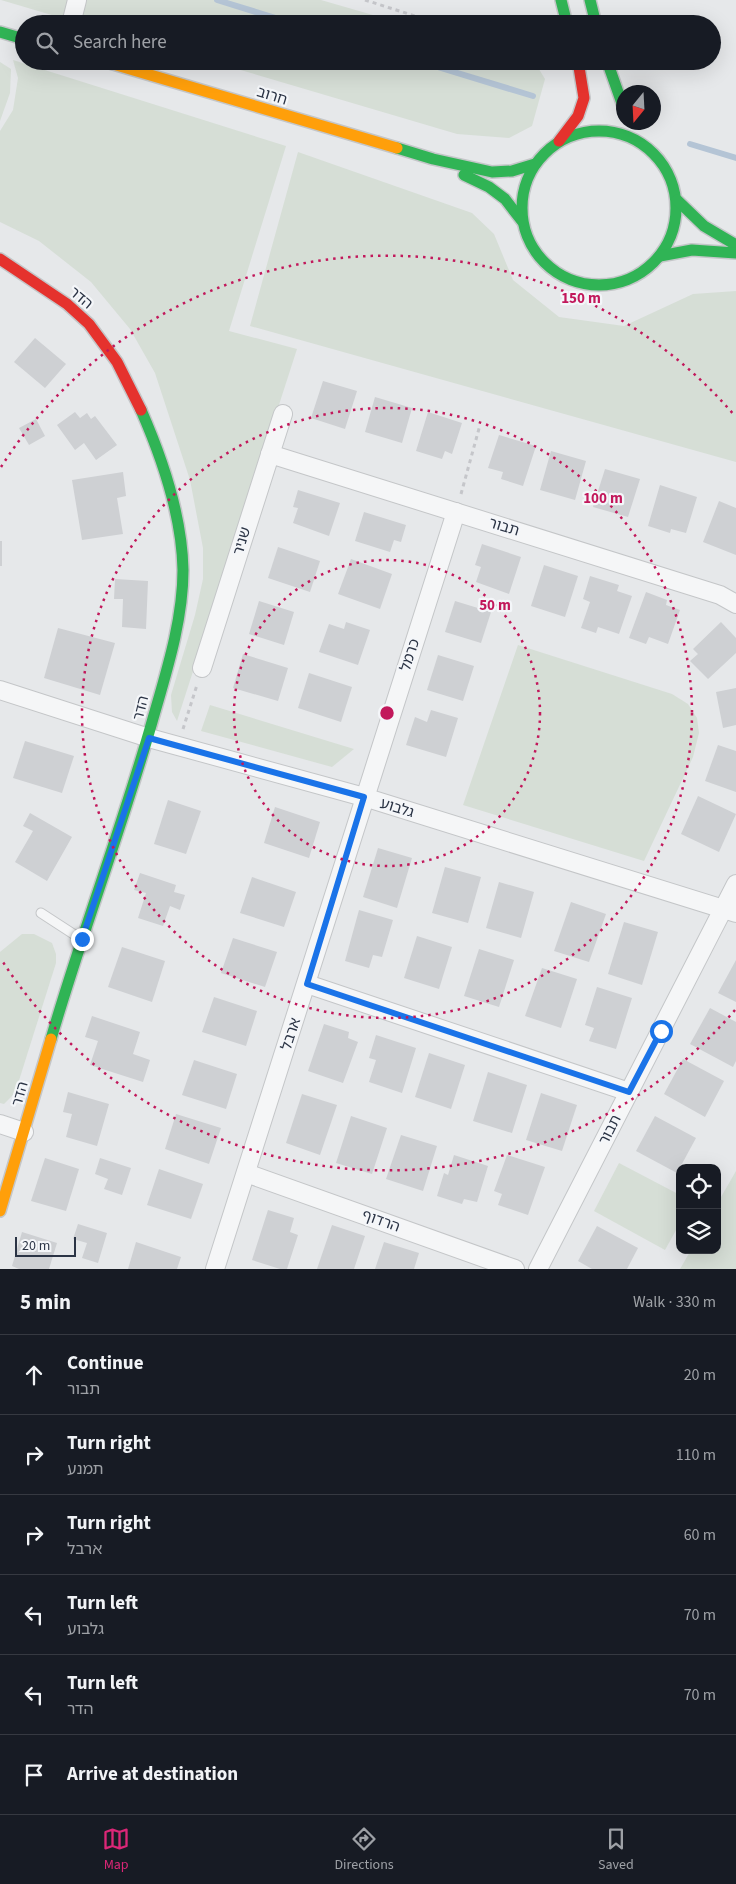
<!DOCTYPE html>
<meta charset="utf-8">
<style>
:root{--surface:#171b24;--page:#20242c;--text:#f1f3f6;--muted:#9ea1a6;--line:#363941;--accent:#db2777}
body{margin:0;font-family:"Source Sans 3","Noto Sans Hebrew",sans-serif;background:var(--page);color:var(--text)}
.controls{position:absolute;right:15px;bottom:15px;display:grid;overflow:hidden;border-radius:10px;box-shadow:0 5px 20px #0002}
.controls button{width:45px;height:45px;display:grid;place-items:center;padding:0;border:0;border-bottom:1px solid var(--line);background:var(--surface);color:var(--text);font:25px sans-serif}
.compass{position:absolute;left:616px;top:85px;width:45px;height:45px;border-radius:50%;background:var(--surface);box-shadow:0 5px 20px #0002;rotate:198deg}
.scale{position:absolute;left:15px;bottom:12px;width:61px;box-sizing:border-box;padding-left:5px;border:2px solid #2b3445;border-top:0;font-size:14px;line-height:18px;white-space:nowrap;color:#2b3445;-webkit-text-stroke:4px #f4f6f9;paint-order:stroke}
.stop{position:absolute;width:15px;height:15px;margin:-11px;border:4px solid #1a73e8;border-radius:50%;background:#fff}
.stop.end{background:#1a73e8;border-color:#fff;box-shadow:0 1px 5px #0008}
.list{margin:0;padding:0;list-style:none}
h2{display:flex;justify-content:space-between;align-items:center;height:65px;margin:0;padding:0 20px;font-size:21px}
h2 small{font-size:16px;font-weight:400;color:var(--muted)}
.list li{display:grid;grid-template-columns:32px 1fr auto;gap:15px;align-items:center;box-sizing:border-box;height:80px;padding:0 20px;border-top:1px solid var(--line)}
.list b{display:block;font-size:19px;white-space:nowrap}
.list p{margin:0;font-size:16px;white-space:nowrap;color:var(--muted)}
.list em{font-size:16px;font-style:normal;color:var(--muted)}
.icon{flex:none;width:28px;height:28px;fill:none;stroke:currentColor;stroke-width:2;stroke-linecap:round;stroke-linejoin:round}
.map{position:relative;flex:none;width:736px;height:1269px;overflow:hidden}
.search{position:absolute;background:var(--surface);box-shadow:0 5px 20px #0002;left:15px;right:15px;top:15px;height:55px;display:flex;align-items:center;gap:12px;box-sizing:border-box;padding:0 18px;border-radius:28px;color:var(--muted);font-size:19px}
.sheet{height:545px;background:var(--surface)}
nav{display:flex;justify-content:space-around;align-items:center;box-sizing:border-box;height:70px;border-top:1px solid var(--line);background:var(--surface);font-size:14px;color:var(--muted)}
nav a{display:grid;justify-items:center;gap:2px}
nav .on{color:var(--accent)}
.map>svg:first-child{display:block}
.green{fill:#d6ded6}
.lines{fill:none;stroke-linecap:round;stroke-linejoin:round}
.stream{stroke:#b4c4d5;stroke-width:6}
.building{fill:#ced0d3}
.lane-casing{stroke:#c4c6c8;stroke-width:11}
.street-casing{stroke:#c4c6c8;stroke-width:20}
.fast-casing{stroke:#c4c6c8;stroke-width:14}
.slow-casing{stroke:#c4c6c8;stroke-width:14}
.jam-casing{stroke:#c4c6c8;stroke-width:14}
.path{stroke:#c5c6ca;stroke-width:3;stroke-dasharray:4 4;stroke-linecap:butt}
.lane{stroke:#f5f6f7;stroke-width:9}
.street{stroke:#f5f6f7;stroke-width:18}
.fast{stroke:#30b455;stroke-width:11}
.slow{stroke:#ff9f0a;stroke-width:11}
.jam{stroke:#e5322d;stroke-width:11}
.route{stroke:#1a73e8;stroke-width:6}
.ring{fill:none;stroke:#c2185b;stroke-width:2.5;stroke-dasharray:2.5 5}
.labels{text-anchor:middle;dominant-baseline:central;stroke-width:4.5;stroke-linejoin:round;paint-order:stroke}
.street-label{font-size:15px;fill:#2b3445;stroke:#f4f6f9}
.centre{fill:#c2185b;stroke:#f4f6f9;stroke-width:2.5}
.ring-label{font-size:15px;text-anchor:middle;font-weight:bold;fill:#c2185b;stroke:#f4f6f9;stroke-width:4.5;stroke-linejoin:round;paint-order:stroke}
</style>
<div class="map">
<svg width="736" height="1269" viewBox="0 0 736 1269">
<rect width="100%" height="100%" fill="#e6e8ea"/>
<g class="green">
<polygon points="1,0 321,0 404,24 82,24"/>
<polygon points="13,60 286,146 229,331 297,349 177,721 172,712 171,695 195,615 203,579 203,548 190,480 155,373 130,329 91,282 39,241 0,222 0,131 13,110 18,78"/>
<polygon points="210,61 534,61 545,79 532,126 509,138 457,134"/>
<polygon points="0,62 11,69 10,93 0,121"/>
<polygon points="298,152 472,213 494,234 513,280 559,317 624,326 693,294 736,291 736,462 250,326"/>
<polygon points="518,645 672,694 688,704 697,718 699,733 693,757 644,861 463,805"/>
<polygon points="210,705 354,749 332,767 201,731"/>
<polygon points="22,934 34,934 52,943 56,954 56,963 16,1090 12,1096 4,1104 0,1103 0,952"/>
<polygon points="619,1163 680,1195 680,1223 665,1250 594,1211"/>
<polygon points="736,1171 736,1269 680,1269 691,1250 717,1250 717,1204"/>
</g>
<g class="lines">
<g class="stream">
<polyline points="217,0 295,24"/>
<polyline points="418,61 533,96"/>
<polyline points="690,144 736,158"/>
</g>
</g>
<g class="building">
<polygon points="35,338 66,364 45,388 14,362"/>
<polygon points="323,381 357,391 345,429 311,418"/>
<polygon points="375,397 412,408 402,443 365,432"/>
<polygon points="75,412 80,418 87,413 91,419 95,416 117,445 96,460 84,443 75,450 57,425"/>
<polygon points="428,412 462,423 452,454 445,451 442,459 416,451"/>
<polygon points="36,419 45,436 29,445 19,428"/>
<polygon points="499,435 536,446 523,486 501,479 503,472 488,468"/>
<polygon points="551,451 586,461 575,500 540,490"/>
<polygon points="605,469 640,479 628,517 593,507"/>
<polygon points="123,472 126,496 117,498 123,534 82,540 72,480"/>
<polygon points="660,485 697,497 686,533 671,529 670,533 648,526"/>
<polygon points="298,490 340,503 329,536 293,523 298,508 293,507"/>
<polygon points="719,501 736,508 736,555 703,542"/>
<polygon points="364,512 406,525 401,542 394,540 390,552 355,541"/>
<rect x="0" y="541" width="2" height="25"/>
<polygon points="482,544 521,557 509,594 476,582 481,567 475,565"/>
<polygon points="278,547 320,561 310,592 268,578"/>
<polygon points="351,559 392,574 380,609 338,594"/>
<polygon points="544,565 578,576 565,617 531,606"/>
<polygon points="590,576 619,585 617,591 632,596 619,634 598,627 596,633 581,628 590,602 583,599"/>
<polygon points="115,579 148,581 146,629 122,627 123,599 114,599"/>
<polygon points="646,592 667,600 666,605 680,610 668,644 649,637 646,644 629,638"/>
<polygon points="259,601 294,612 284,645 249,634"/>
<polygon points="455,601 491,612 481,643 445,632"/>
<polygon points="346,622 370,630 358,665 319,652 329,624 344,629"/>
<polygon points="721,622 736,638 736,653 708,679 690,661 698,654 693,649"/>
<polygon points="58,628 115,643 100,695 44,678"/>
<polygon points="243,654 288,668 278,701 233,688"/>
<polygon points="438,655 474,666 463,701 427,690"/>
<polygon points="309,673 352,687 341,722 298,708"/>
<polygon points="736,688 736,725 723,728 716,692"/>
<polygon points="431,710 458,718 446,757 406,745 415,717 427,722"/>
<polygon points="25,741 74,756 62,793 13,778"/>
<polygon points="718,745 736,751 736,792 705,781"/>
<polygon points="698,796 736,814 719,852 681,834"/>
<polygon points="168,800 201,811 186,854 154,844"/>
<polygon points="275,807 320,822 309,858 264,843"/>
<polygon points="30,813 72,837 47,881 15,862 33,831 23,826"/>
<polygon points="378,848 412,858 397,908 363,897"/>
<polygon points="445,867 481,877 468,923 432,913"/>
<polygon points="140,873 176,885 174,892 185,895 180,910 170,906 163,926 138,918 146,893 134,890"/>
<polygon points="252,877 296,892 284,927 240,913"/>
<polygon points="499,882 534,892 521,938 486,928"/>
<polygon points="571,902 606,914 589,962 554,951"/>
<polygon points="359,910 393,920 382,957 373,955 369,968 345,961"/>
<polygon points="624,922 658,932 642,985 608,974"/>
<polygon points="417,936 452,947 439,989 404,978"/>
<polygon points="233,938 277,952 265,987 221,973"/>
<polygon points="122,947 165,961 152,1002 108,987"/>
<polygon points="479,949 514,960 499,1007 464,996"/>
<polygon points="736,960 736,1002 718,993"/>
<polygon points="542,968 577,979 561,1028 525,1016"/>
<polygon points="597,987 632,998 616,1049 589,1041 594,1028 585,1025"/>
<polygon points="214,997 257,1011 246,1046 202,1032"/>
<polygon points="710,1008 736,1022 736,1061 733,1067 690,1044"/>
<polygon points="92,1016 140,1032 133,1054 150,1060 143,1082 90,1065 98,1041 85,1037"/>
<polygon points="324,1024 349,1032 348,1038 358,1042 343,1083 308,1071"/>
<polygon points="376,1035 416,1048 402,1093 369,1082 376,1060 369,1058"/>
<polygon points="429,1053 465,1065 451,1109 415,1097"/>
<polygon points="683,1059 724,1081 705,1117 664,1094"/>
<polygon points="194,1060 237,1074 226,1109 182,1095"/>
<polygon points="488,1072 527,1085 512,1133 473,1121"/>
<polygon points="68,1092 109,1104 97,1146 66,1137 72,1114 63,1112"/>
<polygon points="541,1093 577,1105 562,1151 526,1140"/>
<polygon points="302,1094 337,1105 320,1155 286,1143"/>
<polygon points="176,1114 221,1128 209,1164 165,1149"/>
<polygon points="351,1116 387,1128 372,1174 336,1163"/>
<polygon points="655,1116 696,1138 677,1173 636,1151"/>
<polygon points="401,1135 437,1146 423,1191 386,1179"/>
<polygon points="454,1155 488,1166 477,1202 464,1199 462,1204 437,1196 444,1173 448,1175"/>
<polygon points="507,1155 545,1167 528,1215 498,1205 502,1194 494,1191"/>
<polygon points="45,1158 79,1169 66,1211 31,1201"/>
<polygon points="100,1158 131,1168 122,1195 104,1189 108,1179 95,1174"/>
<polygon points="159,1169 203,1184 191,1219 147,1205"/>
<polygon points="268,1210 294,1218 290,1232 298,1235 287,1269 280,1269 252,1260"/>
<polygon points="78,1224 107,1233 98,1263 82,1258 87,1243 73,1239"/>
<polygon points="332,1225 365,1236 354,1269 317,1269"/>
<polygon points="597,1226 638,1248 627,1269 592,1269 578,1261"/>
<polygon points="22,1232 57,1243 49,1269 19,1269 12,1266"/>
<polygon points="136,1242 181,1257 177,1269 128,1269"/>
<polygon points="384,1242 419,1253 414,1269 375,1269"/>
</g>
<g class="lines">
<g class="lane-casing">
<polyline id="lane" points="41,913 81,939"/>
</g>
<g class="street-casing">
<g id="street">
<polyline points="71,24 77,0"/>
<polyline points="270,454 720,595 736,604"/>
<polyline points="202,668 283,414"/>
<polyline points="0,690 149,738 364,797 736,913"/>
<polyline points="307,984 629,1092"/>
<polyline points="0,1124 24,1132"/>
<polyline points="246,1173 515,1269"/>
<path d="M215 1269C297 1017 375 764 456 512"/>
<polyline points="538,1269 736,884"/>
</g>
</g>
<g class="fast-casing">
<g id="fast">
<polyline points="561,0 567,24"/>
<polyline points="590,0 596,24"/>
<polyline points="0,32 24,39"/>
<polyline points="607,61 624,109"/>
<circle cx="599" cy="208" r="77"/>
<polyline points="397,148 433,159 492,172 512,171 535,164"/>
<polyline points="464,175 489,187 505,199 522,221"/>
<polyline points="677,200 704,226 736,245"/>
<polyline points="660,256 692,250 736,253"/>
<path d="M51 1039C82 932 122 828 152 722 166 673 183 621 183 570 182 515 163 460 141 410"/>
</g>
</g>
<g class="slow-casing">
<g id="slow">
<polyline points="103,61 397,148"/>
<polyline points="0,1211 51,1039"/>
</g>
</g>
<g class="jam-casing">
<g id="jam">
<polyline points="559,141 578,116 584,98 578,61"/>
<polyline points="0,259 67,304 89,324 117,362 141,410"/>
</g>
</g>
<g class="path">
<polyline points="365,0 440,24"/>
<polyline points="461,494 480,425"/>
<polyline points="183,729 197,685"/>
</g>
<use href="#lane" class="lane"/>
<use href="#street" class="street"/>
<use href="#fast" class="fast"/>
<use href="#slow" class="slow"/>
<use href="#jam" class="jam"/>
</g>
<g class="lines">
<polyline class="route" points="82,939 149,738 364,797 307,984 629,1092 661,1031"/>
</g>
<g class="ring">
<circle cx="387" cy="713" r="153"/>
<circle cx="387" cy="713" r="305"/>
<path d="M735 1010A458 458 0 0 1 1 959M1 467A458 458 0 0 1 735 416"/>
</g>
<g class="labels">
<g class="street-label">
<text transform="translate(272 96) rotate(17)">חרוב</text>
<text transform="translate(81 298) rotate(40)">הדר</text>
<text transform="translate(504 527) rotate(17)">תבור</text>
<text transform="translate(242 541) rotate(-73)">שניר</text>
<text transform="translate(410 655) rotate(-72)">כרמל</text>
<text transform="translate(141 708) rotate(-76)">הדר</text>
<text transform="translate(397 808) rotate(17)">גלבוע</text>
<text transform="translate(291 1034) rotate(-72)">ארבל</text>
<text transform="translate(20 1094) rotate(-74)">הדר</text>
<text transform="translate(610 1130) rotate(-63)">תבור</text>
<text transform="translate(381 1221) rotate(20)">הרדוף</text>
</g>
</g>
<circle cx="387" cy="713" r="8" class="centre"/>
<g class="ring-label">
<text x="581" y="303">150 m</text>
<text x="603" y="503">100 m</text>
<text x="495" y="610">50 m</text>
</g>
</svg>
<div class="controls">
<button><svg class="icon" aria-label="locate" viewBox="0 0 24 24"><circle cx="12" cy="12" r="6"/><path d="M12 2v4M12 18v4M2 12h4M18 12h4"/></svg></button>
<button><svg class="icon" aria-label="layers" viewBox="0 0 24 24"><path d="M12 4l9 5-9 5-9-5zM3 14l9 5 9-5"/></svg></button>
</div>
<svg class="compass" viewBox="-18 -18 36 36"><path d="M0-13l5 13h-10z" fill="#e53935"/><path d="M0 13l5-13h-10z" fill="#9ea1a6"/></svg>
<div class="scale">20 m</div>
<div class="stop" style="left:661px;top:1031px"></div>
<div class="stop end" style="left:82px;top:939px"></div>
<div class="search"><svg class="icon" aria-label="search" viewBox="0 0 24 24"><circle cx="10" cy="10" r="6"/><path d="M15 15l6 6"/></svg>Search here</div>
</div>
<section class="sheet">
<h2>5 min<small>Walk · 330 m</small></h2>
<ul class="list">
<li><svg class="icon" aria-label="ahead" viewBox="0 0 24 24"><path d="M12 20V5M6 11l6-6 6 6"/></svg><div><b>Continue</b><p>תבור</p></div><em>20 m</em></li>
<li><svg class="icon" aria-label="right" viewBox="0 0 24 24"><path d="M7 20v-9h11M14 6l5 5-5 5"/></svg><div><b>Turn right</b><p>תמנע</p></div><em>110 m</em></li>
<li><svg class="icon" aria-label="right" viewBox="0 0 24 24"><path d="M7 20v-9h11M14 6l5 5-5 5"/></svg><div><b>Turn right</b><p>ארבל</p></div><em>60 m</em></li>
<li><svg class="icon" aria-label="left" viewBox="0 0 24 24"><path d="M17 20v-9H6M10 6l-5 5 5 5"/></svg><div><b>Turn left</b><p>גלבוע</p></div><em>70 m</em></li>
<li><svg class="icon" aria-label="left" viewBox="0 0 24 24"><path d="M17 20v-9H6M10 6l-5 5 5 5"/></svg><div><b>Turn left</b><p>הדר</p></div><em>70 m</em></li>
<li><svg class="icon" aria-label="arrive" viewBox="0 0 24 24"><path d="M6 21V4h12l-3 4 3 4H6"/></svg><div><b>Arrive at destination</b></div></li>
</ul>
</section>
<nav>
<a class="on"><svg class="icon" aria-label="map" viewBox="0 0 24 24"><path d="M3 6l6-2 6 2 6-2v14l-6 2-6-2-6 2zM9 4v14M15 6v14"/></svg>Map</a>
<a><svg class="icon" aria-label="directions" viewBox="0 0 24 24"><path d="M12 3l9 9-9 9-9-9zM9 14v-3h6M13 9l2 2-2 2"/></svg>Directions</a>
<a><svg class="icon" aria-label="saved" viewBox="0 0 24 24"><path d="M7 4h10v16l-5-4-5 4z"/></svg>Saved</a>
</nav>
